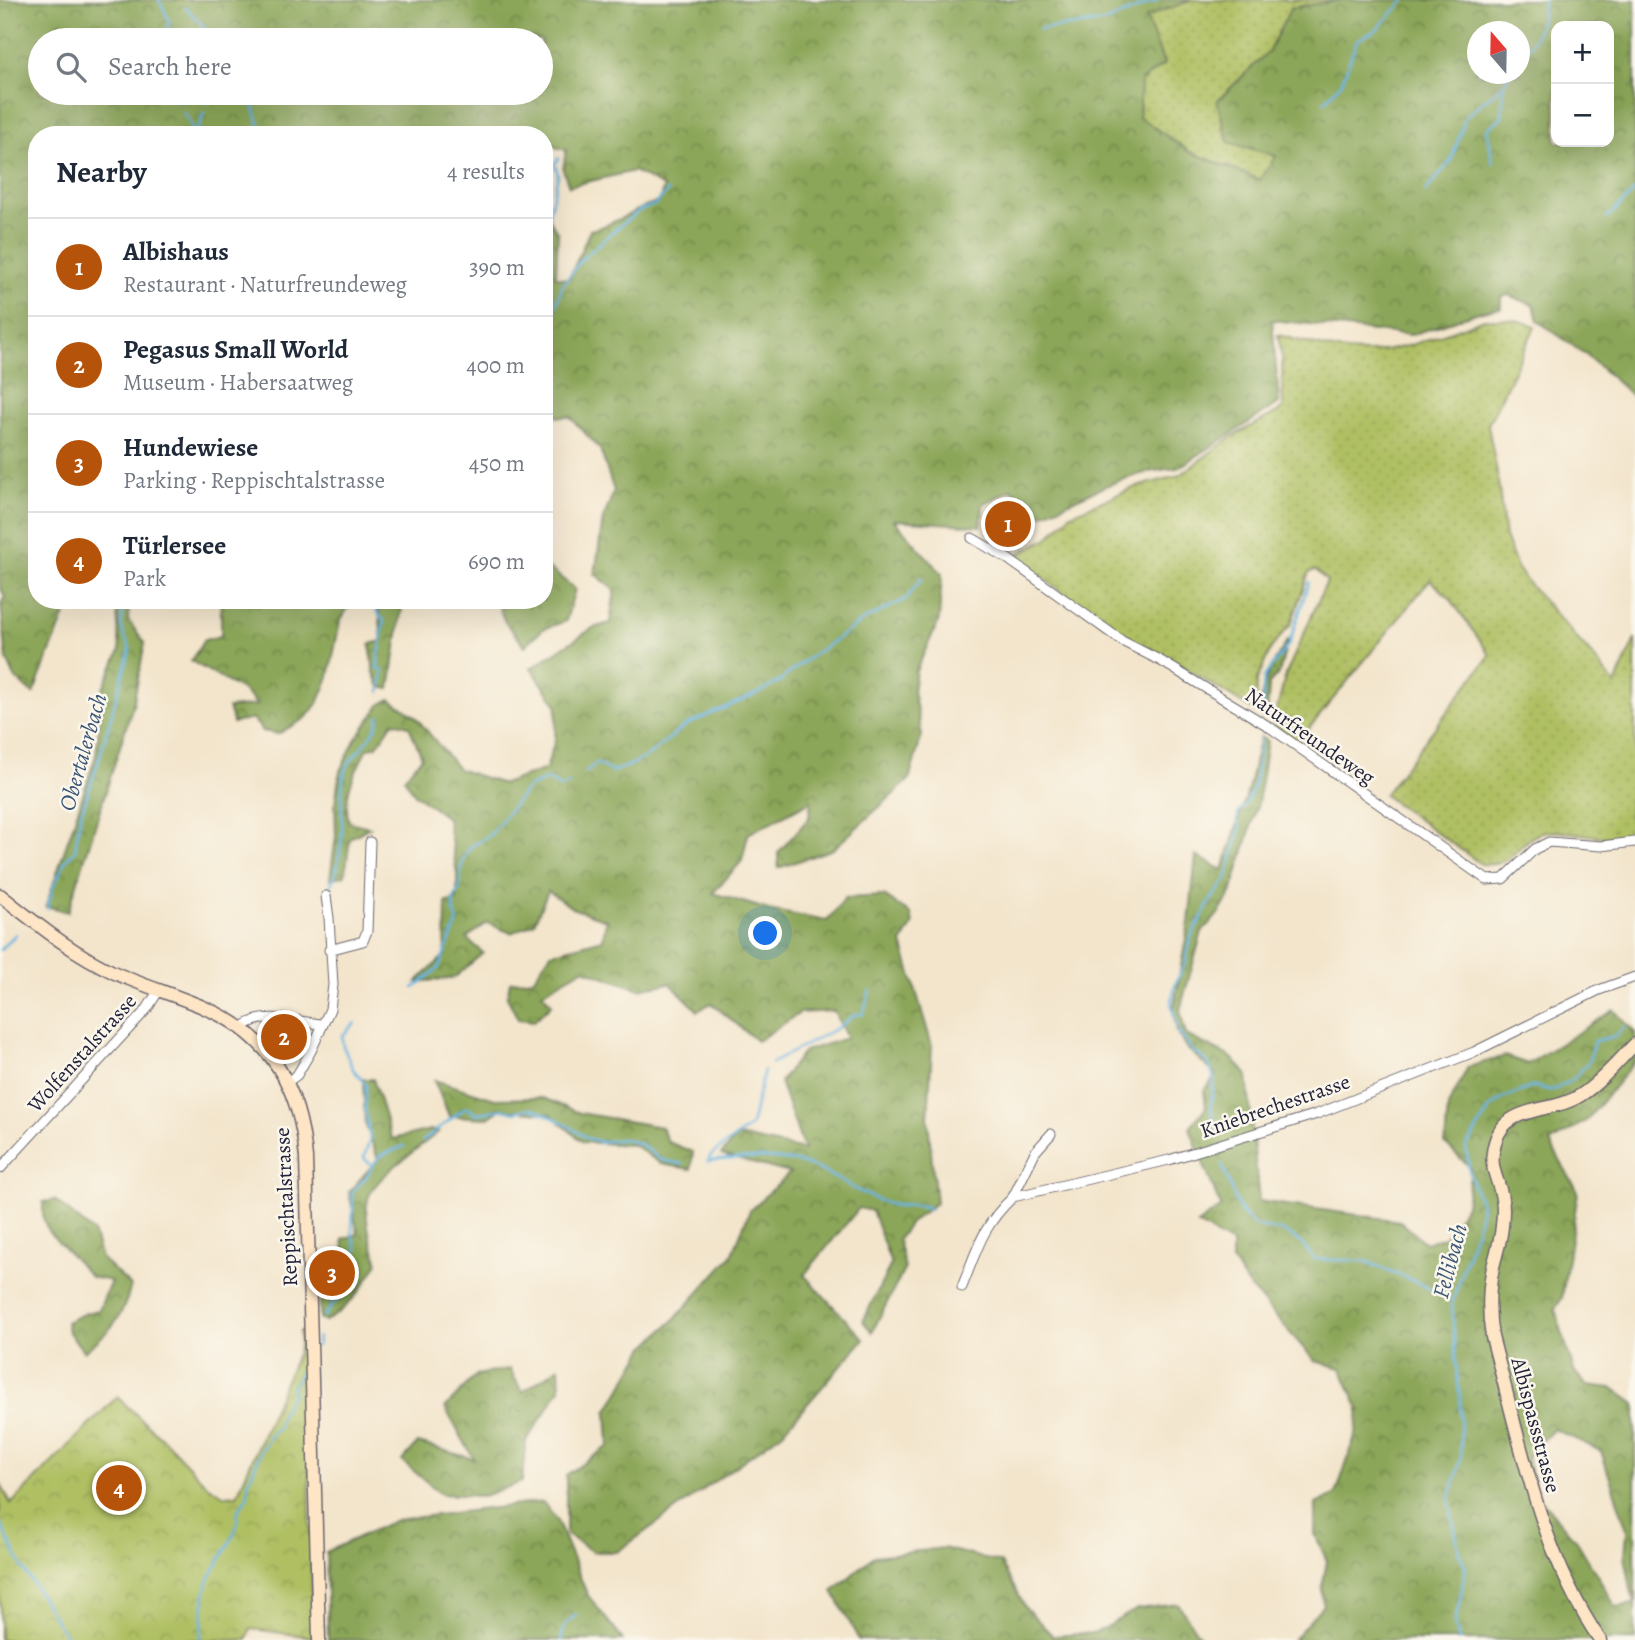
<!DOCTYPE html>
<meta charset="utf-8">
<style>
:root{--surface:#fff;--page:#f2f2f3;--text:#1f2937;--muted:#747a83;--line:#e0e1e3;--accent:#b45309}
body{margin:0;font-family:Alegreya,serif;background:var(--page);color:var(--text)}
.controls{position:absolute;right:21px;top:21px;display:grid;overflow:hidden;border-radius:14px;box-shadow:0 7px 28px #0002}
.controls button{width:63px;height:63px;display:grid;place-items:center;padding:0;border:0;border-bottom:2px solid var(--line);background:var(--surface);color:var(--text);font:35px sans-serif}
.compass{position:absolute;left:1467px;top:21px;width:63px;height:63px;border-radius:50%;background:var(--surface);box-shadow:0 7px 28px #0002;rotate:340deg}
.you{position:absolute;left:766px;top:934px;width:24px;height:24px;margin:-18px;border:5px solid #fff;border-radius:50%;background:#1a73e8;box-shadow:0 0 0 10px #1a73e833}
.badge{display:grid;place-items:center;width:46px;height:46px;border-radius:50%;background:var(--accent);color:#fff;font-size:23px;font-weight:700}
.pin{position:absolute;translate:-50% -50%;border:4px solid #fff;box-shadow:0 2px 7px #0006}
.list{margin:0;padding:0;list-style:none}
h2{display:flex;justify-content:space-between;align-items:center;height:91px;margin:0;padding:0 28px;font-size:30px}
h2 small{font-size:23px;font-weight:400;color:var(--muted)}
.list li{display:grid;grid-template-columns:46px 1fr auto;gap:21px;align-items:center;box-sizing:border-box;height:98px;padding:0 28px;border-top:2px solid var(--line)}
.list b{display:block;font-size:26px;white-space:nowrap}
.list p{margin:0;font-size:23px;white-space:nowrap;color:var(--muted)}
.list em{font-size:23px;font-style:normal;color:var(--muted)}
.icon{flex:none;width:38px;height:38px;fill:none;stroke:currentColor;stroke-width:2;stroke-linecap:round;stroke-linejoin:round}
.map{position:relative;flex:none;width:1635px;height:1640px;overflow:hidden}
.search{position:absolute;background:var(--surface);box-shadow:0 7px 28px #0002;left:28px;top:28px;width:525px;height:77px;display:flex;align-items:center;gap:18px;box-sizing:border-box;padding:0 24px;border-radius:38px;color:var(--muted);font-size:26px}
.panel{position:absolute;background:var(--surface);box-shadow:0 7px 28px #0002;left:28px;top:126px;width:525px;height:483px;border-radius:28px}
.map>svg:first-child{display:block}
.grass{fill:url(#grass-dots);stroke:#68704e;stroke-width:2}
.forest{fill:url(#forest-crowns);stroke:#56644a;stroke-width:2;fill-rule:evenodd}
.park{fill:url(#park-crowns);stroke:#68704e;stroke-width:2}
.lines{fill:none;stroke-linecap:round;stroke-linejoin:round}
.stream{stroke:#68b3e1;stroke-width:2.5}
.street-casing{stroke:#6b666e;stroke-width:11}
.secondary-casing{stroke:#6b666e;stroke-width:15}
.street{stroke:#fff;stroke-width:9}
.secondary{stroke:#fde5c5;stroke-width:12}
.labels{text-anchor:middle;dominant-baseline:central;stroke-width:5;stroke-linejoin:round;paint-order:stroke}
.street-label{font-size:21px;fill:#22223b;stroke:#fbf7ec}
.water-label{font-size:23px;font-style:italic;fill:#3a5575;stroke:#fbf7ec}
</style>
<div class="map">
<svg width="1635" height="1640" viewBox="0 0 1635 1640">
<defs>
<pattern id="grass-dots" width="8" height="8" patternUnits="userSpaceOnUse" patternTransform="scale(1.75)"><rect width="8" height="8" fill="#afbf62"/><path d="M2 2h.1M6 6h.1" fill="none" stroke="#96a456" stroke-width="1.8" stroke-linecap="round"/></pattern>
<pattern id="forest-crowns" width="20" height="18" patternUnits="userSpaceOnUse" patternTransform="scale(1.75)"><rect width="20" height="18" fill="#8ba658"/><path d="M2 6a3 3 0 1 1 6 0M12 15a3 3 0 1 1 6 0" fill="none" stroke="#71874a"/></pattern>
<pattern id="park-crowns" width="20" height="18" patternUnits="userSpaceOnUse" patternTransform="scale(1.75)"><rect width="20" height="18" fill="#afbf62"/><path d="M2 6a3 3 0 1 1 6 0M12 15a3 3 0 1 1 6 0" fill="none" stroke="#96a456"/></pattern>
</defs>
<rect width="100%" height="100%" fill="#fbf7ec"/>
<filter id="ink" filterUnits="userSpaceOnUse"><feTurbulence type="fractalNoise" baseFrequency=".0143" numOctaves="2"/><feDisplacementMap in="SourceGraphic" scale="14" xChannelSelector="R" yChannelSelector="G"/><feConvolveMatrix kernelMatrix="1 2 1 2 8 2 1 2 1" color-interpolation-filters="sRGB"/></filter>
<filter id="wash" filterUnits="userSpaceOnUse"><feTurbulence type="fractalNoise" baseFrequency=".00686" numOctaves="4" result="noise"/><feDisplacementMap in="SourceGraphic" scale="28" xChannelSelector="R" yChannelSelector="G"/><feGaussianBlur stdDeviation="1.57" result="paint"/><feColorMatrix in="noise" values="0 0 0 0 0 0 0 0 0 0 0 0 0 0 0 0 0 1.4 0 .05"/><feComposite in="paint" operator="in"/></filter>
<g filter="url(#wash)">
<rect width="100%" height="100%" fill="#f3e5cc"/>
<g class="grass">
<polygon points="1191,0 1343,0 1291,8 1269,51 1217,101 1276,156 1260,180 1190,152 1139,117 1141,81 1164,64 1146,17"/>
<path d="M1485 319C1501 319 1521 318 1535 327L1488 425 1497 473 1505 537 1517 567 1527 582 1595 659 1615 685 1635 639V772L1630 811 1632 836C1625 837 1618 838 1611 838 1595 837 1553 828 1540 833 1514 844 1515 868 1481 864L1384 795 1490 655 1449 597 1430 580 1297 743 1273 724 1286 674 1327 581 1316 570 1309 572 1291 624 1271 648 1257 680 1256 712 1179 664 1099 621 1015 556 1048 538 1071 514 1133 488 1180 475 1231 437 1283 409 1282 358 1278 335C1306 342 1335 352 1364 352 1399 354 1451 330 1485 319Z"/>
</g>
<g class="forest">
<path d="M0 0H1191L1146 17 1164 64 1141 81 1139 117 1190 152 1260 180 1276 156 1228 142 1217 101 1269 51 1291 8 1343 0H1635V398L1586 355 1538 321 1534 305 1508 295 1501 297V308L1482 311 1411 335 1272 320 1279 403 1178 468C1129 470 1081 498 1036 517L1012 489 983 504 981 526 894 520 942 574 939 620 916 671 913 691 922 735 909 780 833 849 778 868V853L809 818 811 801 748 834 742 861 713 893 769 910 827 921 845 898 884 896 911 914 913 924 902 943 932 1046 928 1119 936 1203 910 1223 898 1240 905 1268 872 1332 863 1321 891 1264 872 1211 859 1208 804 1275 864 1339 783 1432 617 1552H593L566 1534V1475L609 1446 607 1412 645 1347 675 1319 732 1255 750 1210 790 1173 721 1155 737 1136 804 1150 780 1082 804 1051 847 1038 834 1011 800 1013 757 1041 711 1003 698 1011 670 983 639 989 583 969 542 993 552 1004 534 1021 518 1019 507 997 510 982 533 979 551 953 603 939 606 920 572 908 548 891 534 923 511 933 487 923 467 938 483 953 454 978 417 982 445 955 446 902 457 900V873L447 818 415 794 404 778 422 757 409 726 393 722 377 746 367 749C355 771 342 796 349 822L370 827 350 838 345 875 330 879 336 836 335 803 340 771 355 740 381 704 390 699 415 716 458 769 503 784 546 769 555 740 557 705 531 668 593 628 610 623 615 590 595 574 603 519 614 491 600 449 570 417 544 416V241L550 220 558 233 556 277 569 279 590 230C614 225 635 209 659 201L664 187 634 171 569 186 563 170 566 150 544 144V135H37V600H71L33 694 15 678 7 660 1 606 5 597 0 587ZM1556 26H1609V142H1556ZM1478 32H1520V74H1478ZM40 40H541V93H40Z"/>
<polygon points="544,564 575,589 566,621 543,629 525,646 505,622 496,600 544,600"/>
<polygon points="116,600 130,600 128,620 145,643 133,705 68,912 46,906 96,756 103,688 120,651"/>
<polygon points="221,600 353,600 340,621 329,677 319,701 306,718 278,734 263,731 253,719 233,723 228,708 257,705 245,692 191,661 204,640 221,636"/>
<polygon points="378,600 403,600 390,689 380,687 374,673 370,644 382,641"/>
<path d="M1288 640 1279 673 1269 684 1267 715 1261 716C1259 683 1271 667 1288 640Z"/>
<path d="M1260 737 1267 741 1258 803 1232 891 1220 912 1202 932 1180 1010 1186 1035 1231 1057 1247 1075 1259 1201 1400 1221 1425 1243 1445 1237 1466 1205 1471 1168 1445 1144 1448 1106 1468 1067 1505 1056 1528 1064 1614 1010 1635 1033V1061L1587 1120 1550 1143 1578 1192 1562 1298 1555 1309 1574 1371 1586 1385 1613 1388 1635 1404V1640H1293L1323 1605 1322 1587 1327 1561 1315 1534 1316 1504 1336 1494 1356 1434 1359 1409 1341 1368 1315 1361 1247 1284 1232 1261V1244L1197 1224 1221 1207C1211 1180 1198 1155 1190 1127L1206 1107 1204 1091 1216 1075 1186 1047 1177 1032 1173 1011 1189 922 1196 856 1223 870 1248 790ZM1554 1429 1601 1451 1627 1530 1625 1556 1634 1604 1616 1607 1578 1543 1537 1495 1527 1457Z"/>
<path d="M363 1079H373L392 1139 430 1130 438 1132C421 1147 373 1178 368 1199 363 1219 372 1243 378 1263 365 1284 348 1311 325 1321L320 1319V1300C346 1277 347 1275 343 1239L358 1234 349 1192 378 1159 365 1123Z"/>
<polygon points="434,1080 495,1099 543,1098 580,1113 661,1127 668,1142 693,1152 691,1169 661,1164 634,1145 583,1142 550,1114 501,1109 488,1118 449,1116"/>
<path d="M55 1200 93 1232 101 1258 131 1286C122 1320 111 1330 84 1352L68 1331 66 1322 85 1313 99 1310 111 1281 91 1277 48 1231 43 1217V1202Z"/>
<polygon points="559,1367 560,1389 526,1442 522,1482 483,1496 441,1494 402,1461 418,1443 474,1459 445,1408 476,1375 510,1369 522,1392"/>
<polygon points="543,1502 557,1521 587,1594 623,1640 328,1640 326,1552 396,1520"/>
<polygon points="944,1548 1001,1563 1025,1607 1053,1636 1095,1633 1137,1609 1178,1604 1202,1640 859,1640 833,1591 874,1556"/>
</g>
<polygon class="park" points="299,1331 306,1332 313,1637 251,1629 247,1640 0,1640 0,1483 11,1504 117,1397 169,1445 207,1485 225,1496 237,1495 298,1352 300,1343"/>
<g class="lines">
<g class="stream">
<polyline points="159,0 169,20 166,40"/>
<polyline points="186,8 212,35 213,40"/>
<polyline points="1039,29 1105,22 1157,0"/>
<path d="M1520 58C1536 41 1542 24 1543 0"/>
<polyline points="175,93 178,101"/>
<polyline points="252,93 251,97 262,135"/>
<polyline points="1324,102 1342,82 1357,40 1376,30 1405,0"/>
<polyline points="208,103 214,93"/>
<polyline points="184,113 196,135"/>
<polyline points="196,134 204,113"/>
<polyline points="1493,163 1487,129 1502,117 1503,86"/>
<polyline points="1425,192 1451,161 1466,116 1503,85 1509,74"/>
<polyline points="1607,218 1635,191"/>
<polyline points="544,235 558,175 555,163 559,158"/>
<polyline points="544,326 550,325 562,286 580,261 611,233 640,210 654,205 668,191"/>
<polyline points="376,600 377,612 384,621 377,668 383,671 380,692"/>
<polyline points="1262,717 1264,677 1289,644 1309,582"/>
<polyline points="586,772 597,763 612,772 633,764 649,755 686,725 761,692 780,681 806,660 864,620 906,599 922,578"/>
<path d="M47 909 53 887 66 860 75 850 80 817 99 759 130 649C120 629 118 622 127 600"/>
<path d="M333 935C338 918 327 902 329 887 330 886 334 879 334 877 338 870 341 844 342 835 343 814 339 795 344 775 350 752 377 740 379 716"/>
<polyline points="0,950 16,934"/>
<polyline points="414,988 438,969 458,921 454,913 453,901 459,889 462,862 469,848 491,834 527,788 548,779 561,788 569,784"/>
<polyline points="772,1063 839,1027 854,1015 863,1014 870,990"/>
<path d="M1217 1132 1211 1108 1214 1079 1209 1064 1192 1050 1179 1033 1171 1003 1175 985 1186 961 1191 937 1211 900 1226 880 1240 829 1237 821 1238 813C1257 797 1258 763 1260 740"/>
<polyline points="423,1141 465,1108 470,1109 475,1114 504,1109 515,1112 532,1108 562,1122 587,1138 601,1142 624,1139 640,1144 661,1160 682,1164"/>
<path d="M708 1161C743 1158 782 1154 816 1168 840 1179 863 1196 889 1204 902 1209 920 1201 931 1210"/>
<polyline points="708,1161 711,1155 751,1126 764,1070"/>
<polyline points="1222,1165 1240,1211 1255,1226 1285,1232 1301,1243 1314,1259 1365,1261 1416,1282 1452,1300"/>
<polyline points="372,1166 380,1156 404,1146"/>
<path d="M324 1316C334 1301 348 1291 357 1276L353 1262 357 1249 352 1233 353 1203 351 1193 367 1176 372 1166 364 1158 370 1139 365 1108 366 1085 353 1069 343 1046 342 1036 355 1023"/>
<polyline points="317,1346 318,1337"/>
<polyline points="0,1523 23,1568 68,1640"/>
<path d="M200 1640C203 1623 203 1594 209 1579 217 1562 242 1531 237 1513L248 1495V1483L262 1449 273 1431 278 1429C279 1415 285 1404 293 1393L292 1387 304 1367"/>
<polyline points="561,1640 565,1625 576,1615"/>
<polyline points="1459,1640 1455,1624 1466,1569 1459,1552 1449,1500 1461,1458 1460,1398 1455,1356 1452,1303 1479,1220 1481,1204 1470,1175 1466,1147 1490,1108 1502,1099 1534,1086 1549,1090 1556,1089 1573,1079 1589,1061 1594,1041 1616,1036 1625,1026"/>
</g>
</g>
</g>
<g filter="url(#ink)">
<g class="lines">
<g class="street-casing">
<g id="street">
<polyline points="972,538 1008,559 1122,641 1161,661 1268,726 1487,880 1503,879 1535,849 1549,842 1601,846 1635,842"/>
<polyline points="329,950 363,941 367,931 370,842"/>
<path d="M242 1028C260 1010 299 1022 321 1024"/>
<polyline points="287,1082 297,1075 311,1051 330,1009 333,985 329,918 326,896"/>
<polyline points="0,1169 147,1009 159,990"/>
<polyline points="1013,1197 1035,1152 1051,1134"/>
<path d="M962 1287C977 1250 982 1226 1013 1197L1169 1160 1317 1114 1474 1052 1599 990 1635 977"/>
</g>
</g>
<g class="secondary-casing">
<g id="secondary">
<path d="M0 895C37 924 72 953 115 973 144 986 175 995 205 1008 272 1036 300 1089 306 1158L319 1640"/>
<path d="M1600 1640C1539 1550 1520 1440 1492 1337 1488 1313 1488 1291 1493 1267 1496 1254 1501 1240 1502 1226 1503 1217 1504 1208 1502 1199 1500 1183 1490 1169 1493 1152 1500 1101 1549 1116 1581 1095 1601 1082 1618 1061 1635 1044"/>
</g>
</g>
<use href="#street" class="street"/>
<use href="#secondary" class="secondary"/>
</g>
</g>
<g class="labels">
<g class="street-label">
<text transform="translate(1310 736) rotate(35)">Naturfreundeweg</text>
<text transform="translate(82 1053) rotate(-48)">Wolfenstalstrasse</text>
<text transform="translate(1275 1106) rotate(-19)">Kniebrechestrasse</text>
<text transform="translate(286 1207) rotate(-93)">Reppischtalstrasse</text>
<text transform="translate(1536 1425) rotate(75)">Albispassstrasse</text>
</g>
<g class="water-label">
<text transform="translate(83 752) rotate(-74)">Obertalerbach</text>
<text transform="translate(1450 1261) rotate(-75)">Fellibach</text>
</g>
</g>
</svg>
<div class="controls">
<button>+</button>
<button>−</button>
</div>
<svg class="compass" viewBox="-18 -18 36 36"><path d="M0-13l5 13h-10z" fill="#e53935"/><path d="M0 13l5-13h-10z" fill="#747a83"/></svg>
<div class="you"></div>
<div class="pin badge" style="left:1008px;top:524px">1</div>
<div class="pin badge" style="left:284px;top:1037px">2</div>
<div class="pin badge" style="left:332px;top:1273px">3</div>
<div class="pin badge" style="left:119px;top:1488px">4</div>
<div class="search"><svg class="icon" aria-label="search" viewBox="0 0 24 24"><circle cx="10" cy="10" r="6"/><path d="M15 15l6 6"/></svg>Search here</div>
<section class="panel">
<h2>Nearby<small>4 results</small></h2>
<ul class="list">
<li><span class="badge">1</span><div><b>Albishaus</b><p>Restaurant · Naturfreundeweg</p></div><em>390 m</em></li>
<li><span class="badge">2</span><div><b>Pegasus Small World</b><p>Museum · Habersaatweg</p></div><em>400 m</em></li>
<li><span class="badge">3</span><div><b>Hundewiese</b><p>Parking · Reppischtalstrasse</p></div><em>450 m</em></li>
<li><span class="badge">4</span><div><b>Türlersee</b><p>Park</p></div><em>690 m</em></li>
</ul>
</section>
</div>
